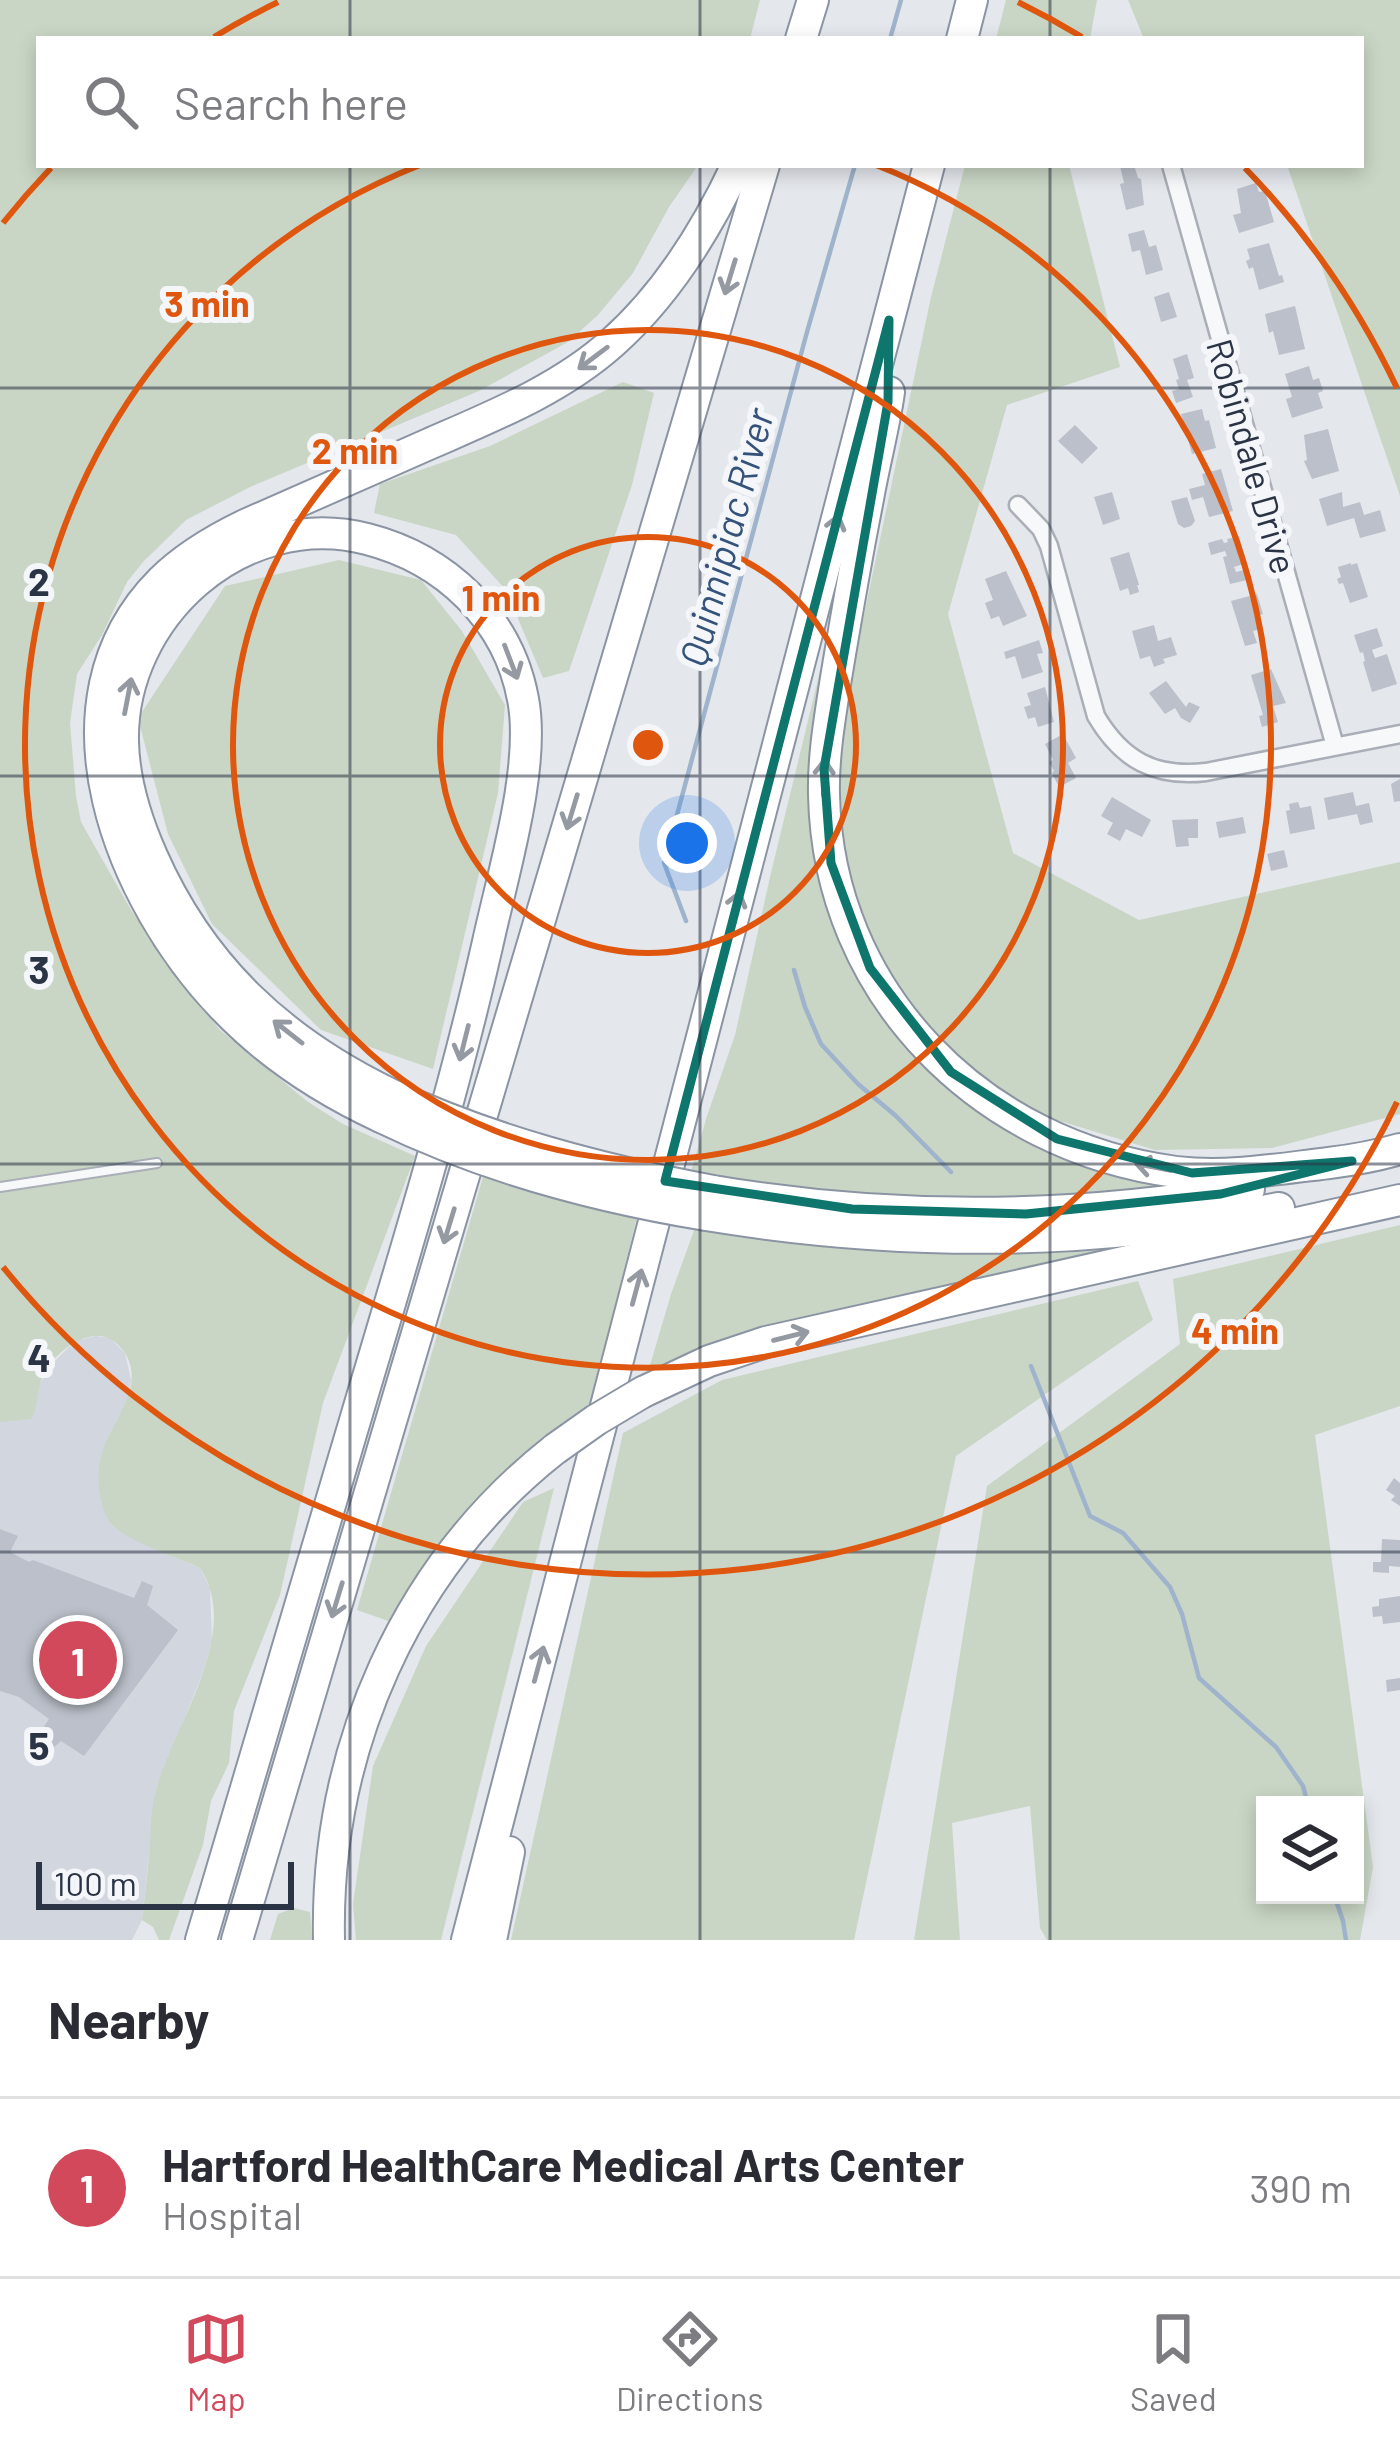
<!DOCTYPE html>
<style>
:root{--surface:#fff;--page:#f7f7f7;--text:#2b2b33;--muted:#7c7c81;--line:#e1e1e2;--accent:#d1495b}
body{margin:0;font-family:Barlow,sans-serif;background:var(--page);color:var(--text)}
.controls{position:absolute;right:36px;bottom:36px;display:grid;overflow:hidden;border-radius:0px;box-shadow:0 6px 18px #0003}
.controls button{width:108px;height:108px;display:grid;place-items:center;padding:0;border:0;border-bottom:3px solid var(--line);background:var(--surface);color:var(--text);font:60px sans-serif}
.scale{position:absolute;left:36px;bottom:30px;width:258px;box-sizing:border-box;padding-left:12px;border:6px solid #2b3445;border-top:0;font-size:33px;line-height:42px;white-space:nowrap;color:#2b3445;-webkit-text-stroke:9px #f4f6f9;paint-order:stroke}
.you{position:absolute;left:687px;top:843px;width:42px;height:42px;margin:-30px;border:9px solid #fff;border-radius:50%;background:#1a73e8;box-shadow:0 0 0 18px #1a73e833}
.badge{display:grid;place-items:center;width:78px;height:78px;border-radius:50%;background:var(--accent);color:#fff;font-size:39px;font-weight:700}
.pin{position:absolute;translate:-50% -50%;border:6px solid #fff;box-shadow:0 3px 12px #0006}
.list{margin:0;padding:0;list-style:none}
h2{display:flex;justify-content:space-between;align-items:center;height:156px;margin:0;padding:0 48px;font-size:51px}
h2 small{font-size:39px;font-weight:400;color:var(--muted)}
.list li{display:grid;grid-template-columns:78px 1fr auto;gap:36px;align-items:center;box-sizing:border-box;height:180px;padding:0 48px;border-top:3px solid var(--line)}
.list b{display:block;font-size:45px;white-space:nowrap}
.list p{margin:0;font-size:39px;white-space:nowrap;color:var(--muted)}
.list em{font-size:39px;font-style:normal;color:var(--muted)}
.icon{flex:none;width:66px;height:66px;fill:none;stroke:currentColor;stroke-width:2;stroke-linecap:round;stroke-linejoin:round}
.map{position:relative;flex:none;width:1400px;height:1940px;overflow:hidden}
.search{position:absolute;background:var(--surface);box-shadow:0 6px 18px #0003;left:36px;right:36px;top:36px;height:132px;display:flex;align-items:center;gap:30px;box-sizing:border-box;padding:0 42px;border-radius:0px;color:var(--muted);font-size:45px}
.sheet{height:336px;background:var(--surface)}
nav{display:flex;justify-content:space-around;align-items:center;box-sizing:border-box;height:168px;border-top:3px solid var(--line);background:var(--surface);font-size:33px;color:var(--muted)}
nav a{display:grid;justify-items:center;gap:6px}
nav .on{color:var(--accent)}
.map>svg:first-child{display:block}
.built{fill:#d2d6de}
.green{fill:#c9d6c5;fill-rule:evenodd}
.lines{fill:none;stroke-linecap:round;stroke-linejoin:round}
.stream{stroke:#9fb4cc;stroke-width:4.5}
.building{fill:#bbc0ca}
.service-casing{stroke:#a9aeb7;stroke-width:12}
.minor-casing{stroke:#a9aeb7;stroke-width:21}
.motorway-casing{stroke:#8b94a3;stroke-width:34}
.service{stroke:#f7f8fa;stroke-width:8}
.minor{stroke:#f7f8fa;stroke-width:16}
.motorway{stroke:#fff;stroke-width:30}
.motorway-bridge-casing{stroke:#8b94a3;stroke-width:34;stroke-linecap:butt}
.motorway-bridge{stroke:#fff;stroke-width:30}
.oneway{stroke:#959aa2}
.marked{fill:none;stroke:#0f766e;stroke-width:9;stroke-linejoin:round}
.grid{fill:none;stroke:#2b3445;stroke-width:3;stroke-opacity:0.55}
.ring{fill:none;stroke:#df570f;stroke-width:6}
.labels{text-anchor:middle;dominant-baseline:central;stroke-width:12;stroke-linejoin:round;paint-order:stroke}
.street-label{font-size:36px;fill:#2b3445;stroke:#f4f6f9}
.water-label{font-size:39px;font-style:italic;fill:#34527a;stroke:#f4f6f9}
.grid-label{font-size:39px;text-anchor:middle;font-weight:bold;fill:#2b3445;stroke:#f4f6f9;stroke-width:12;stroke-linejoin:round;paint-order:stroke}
.centre{fill:#df570f;stroke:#f4f6f9;stroke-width:6}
.ring-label{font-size:36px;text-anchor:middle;font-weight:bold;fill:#df570f;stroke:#f4f6f9;stroke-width:12;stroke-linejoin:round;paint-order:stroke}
</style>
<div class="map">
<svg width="1400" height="1940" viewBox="0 0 1400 1940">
<rect width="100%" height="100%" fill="#e4e7ec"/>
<polygon class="built" points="96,1336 110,1338 125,1353 131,1380 127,1402 140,1542 200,1568 210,1588 212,1640 205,1667 156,1790 142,1920 132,1940 0,1940 0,1421 38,1387 51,1365 75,1341"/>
<g class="green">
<path d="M0 0H760L750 39H39V165H698L669 207 633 273 598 315 568 342 479 391 250 487 186 520 143 562 127 582 102 635 77 674 70 723 76 796 81 822 131 910 174 973 220 1030 308 1102 343 1124 415 1156 323 1403 280 1595 234 1711 229 1763 211 1801 203 1845 169 1940H159L153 1927 142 1920C145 1895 148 1870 150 1845 151 1830 151 1814 154 1799 168 1731 245 1636 200 1568 176 1556 116 1539 106 1516 98 1497 96 1472 102 1453 112 1420 148 1385 123 1350 117 1343 110 1337 100 1336 75 1334 46 1361 40 1384 36 1397 38 1407 31 1419L0 1422Z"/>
<polygon points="1006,0 1097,0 1090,39 996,39"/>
<polygon points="1128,0 1400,0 1400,496 1287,165 1361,165 1361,39 1144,39"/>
<polygon points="965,165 1069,165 1120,367 1007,405 948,614 1013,853 1139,920 1400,862 1400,1114 1272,1148 1155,1150 1050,1118 953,1062 884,970 861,913 845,852 836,748 931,297"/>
<polygon points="623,382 654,393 632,485 569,671 543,678 506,590 456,535 374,513 380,484 490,446"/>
<polygon points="339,560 421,580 462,631 505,705 498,793 433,1069 321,1030 212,924 168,834 138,718 225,586"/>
<polygon points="822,663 829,665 813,819 829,913 859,981 906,1044 957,1097 1051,1154 1158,1182 1158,1190 992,1202 805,1193 690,1175 707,1116 735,1035 770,877"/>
<polygon points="485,1170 638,1213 588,1414 394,1623 357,1610"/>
<polygon points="696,1225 885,1250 1026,1254 1167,1236 646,1379 671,1294"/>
<path d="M1400 1225V1406L1315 1435 1373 1867 1360 1940H1047L1040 1928 1030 1806 952 1823 960 1940H914L987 1486 1180 1344 1173 1279ZM1265 1805H1355V1895H1265Z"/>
<polygon points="1138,1281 1153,1320 956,1456 854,1940 511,1940 623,1433 722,1380"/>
<polygon points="554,1488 441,1940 356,1940 353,1904 373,1766 426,1646 523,1502"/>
<polygon points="294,1908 310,1912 312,1940 270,1940 278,1914"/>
</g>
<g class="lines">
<g class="stream">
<polyline points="890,39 901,0"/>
<polyline points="686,921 664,863 807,332 855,165"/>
<polyline points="794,970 805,1007 821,1044 858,1084 896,1116 951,1172"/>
<polyline points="1031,1366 1090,1516 1123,1533 1170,1587 1182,1614 1199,1678 1276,1747 1303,1786 1308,1805"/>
<polyline points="1334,1895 1343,1921 1346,1940"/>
</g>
</g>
<g class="building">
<polygon points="1134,165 1138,178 1141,179 1144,205 1126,210 1120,184 1124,183 1120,166"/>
<polygon points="1256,183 1259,192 1265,191 1274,222 1239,233 1233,215 1241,213 1237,189"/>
<polygon points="1144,230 1149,247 1156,245 1163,270 1146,275 1140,250 1132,252 1128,234"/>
<polygon points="1269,243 1279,276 1282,275 1284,282 1259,290 1253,267 1249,269 1246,261 1250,259 1247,249"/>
<polygon points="1169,292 1177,317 1161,322 1154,297"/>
<polygon points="1295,306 1305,349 1279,355 1273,331 1269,333 1265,314"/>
<polygon points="1187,354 1194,378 1187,380 1193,397 1176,403 1172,391 1179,389 1176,380 1179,379 1173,359"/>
<polygon points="1309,366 1313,380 1319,378 1323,391 1318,393 1323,408 1292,418 1286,399 1292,397 1285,374"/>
<polygon points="1202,409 1205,421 1209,420 1216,448 1192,454 1181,414"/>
<polygon points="1075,425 1098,448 1082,464 1058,441"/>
<polygon points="1328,429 1339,471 1312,479 1304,461 1307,460 1304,435"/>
<polygon points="1221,469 1233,511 1209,517 1203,497 1192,500 1189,489 1205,485 1202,474"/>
<polygon points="1112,492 1120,519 1103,525 1094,497"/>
<polygon points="1342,492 1343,507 1360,502 1364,515 1380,510 1386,531 1360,538 1354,518 1327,526 1319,499"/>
<polygon points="1187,497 1195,521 1191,526 1184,528 1178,524 1171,501"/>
<polygon points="1239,536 1246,563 1234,567 1236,572 1244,570 1247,580 1230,584 1223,557 1227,556 1225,551 1211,555 1208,543 1222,539 1224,543 1228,542 1227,539"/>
<polygon points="1129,552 1139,585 1137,585 1139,592 1130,595 1128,588 1120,591 1110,558"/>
<polygon points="1351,563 1351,565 1357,563 1368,597 1350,603 1343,583 1339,584 1337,579 1341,577 1338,567"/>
<polygon points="1006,571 1027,616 1003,626 999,616 991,619 985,603 993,600 985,579"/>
<polygon points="1257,594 1263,614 1257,616 1261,629 1253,631 1257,643 1245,646 1231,601"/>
<polygon points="1154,625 1158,641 1171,637 1177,655 1163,659 1165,663 1154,667 1150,656 1140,659 1132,631"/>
<polygon points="1377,628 1383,646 1372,650 1375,658 1387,654 1397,684 1372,692 1363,662 1365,661 1363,652 1360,653 1354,635"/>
<polygon points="1039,640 1043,653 1037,654 1043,672 1022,679 1015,656 1006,659 1004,652"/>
<polygon points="1271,669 1286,703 1273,706 1278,722 1262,727 1259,716 1263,715 1251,675"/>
<polygon points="1166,681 1186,707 1189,702 1200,707 1190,723 1181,718 1175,708 1165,714 1149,693"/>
<polygon points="1045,687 1054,722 1038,727 1035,717 1028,719 1024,707 1031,705 1027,693"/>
<polygon points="1063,734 1076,758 1068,763 1076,778 1059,787 1052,773 1054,771 1049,762 1053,760 1045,744"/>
<polygon points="1400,779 1400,801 1394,802 1391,784"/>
<polygon points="1353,792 1356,806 1369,803 1373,822 1360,825 1357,814 1328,820 1324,798"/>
<polygon points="1112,797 1151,820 1142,837 1126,829 1120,841 1107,834 1113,823 1101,816"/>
<polygon points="1298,802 1300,808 1311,806 1315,829 1290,834 1286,811 1290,810 1289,804"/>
<polygon points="1243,817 1246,833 1219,838 1216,822"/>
<polygon points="1198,819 1198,838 1188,838 1189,846 1176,847 1172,820"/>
<polygon points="1284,850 1288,867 1271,871 1267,854"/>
<polygon points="1394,1478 1400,1483 1400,1506 1391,1500 1395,1496 1386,1490"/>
<polygon points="0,1529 18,1536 10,1552 29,1562 33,1560 134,1598 142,1581 153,1586 147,1605 178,1630 84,1756 61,1741 52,1749 38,1736 49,1719 19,1697 0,1691"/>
<polygon points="1382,1539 1400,1540 1400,1567 1389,1566 1389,1573 1373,1572 1373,1562 1381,1562"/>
<polygon points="1400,1596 1400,1622 1383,1624 1382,1616 1373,1617 1372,1607 1379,1606 1379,1599"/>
<polygon points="1400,1678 1400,1690 1387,1692 1386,1680"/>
</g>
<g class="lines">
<g class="service-casing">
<polyline id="service" points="0,1187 157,1163"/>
</g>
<g class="minor-casing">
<g id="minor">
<polyline points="1171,165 1335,746"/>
<path d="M1018 505 1041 529 1049 546 1096 716C1122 760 1155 778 1206 772L1400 734"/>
</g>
</g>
<g class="motorway-casing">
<g id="motorway">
<polyline points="801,39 813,0"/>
<polyline points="962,39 972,0"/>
<path d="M889 392C884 428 874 464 868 499 856 559 846 618 836 678 830 717 823 756 824 795 828 994 982 1147 1176 1172 1229 1178 1277 1169 1329 1163 1354 1160 1376 1156 1400 1149"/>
<path d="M381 1117C323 1090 268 1054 224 1008 121 901 39 704 161 581 185 557 214 540 245 525 306 498 367 471 429 444 493 416 559 390 612 343 665 296 707 229 737 165"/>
<path d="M713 1191C892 1221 1070 1220 1249 1189"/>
<path d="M706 1215C896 1246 1089 1247 1279 1208"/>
<polyline points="643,1392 709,1361 766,1342 1400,1200"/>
<path d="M201 1940C255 1759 309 1578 362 1397 407 1246 453 1096 488 942 503 873 536 766 523 699 508 618 445 559 367 539 241 507 120 617 123 742 124 782 136 820 152 856 201 967 280 1040 388 1093"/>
<polyline points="237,1940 764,165"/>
<path d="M329 1940C325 1750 405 1567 555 1449"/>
<polyline points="467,1940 929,165"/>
<polyline points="491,1940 509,1852"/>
</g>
</g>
<use href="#service" class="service"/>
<use href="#minor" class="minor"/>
<use href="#motorway" class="motorway"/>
<g class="motorway-bridge-casing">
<g id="motorway-bridge">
<path d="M388 1093C490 1141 602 1170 713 1191"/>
<path d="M381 1117C482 1166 596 1197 706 1215"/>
<polyline points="555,1449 596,1420 643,1392"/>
</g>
</g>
<use href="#motorway-bridge" class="motorway-bridge"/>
</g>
<defs><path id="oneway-shaft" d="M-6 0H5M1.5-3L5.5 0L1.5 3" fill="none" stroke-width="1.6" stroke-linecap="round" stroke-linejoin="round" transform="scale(3)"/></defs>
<g class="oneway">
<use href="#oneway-shaft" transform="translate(730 277) rotate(107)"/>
<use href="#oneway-shaft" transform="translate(593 358) rotate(143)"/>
<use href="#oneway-shaft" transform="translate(834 532) rotate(-75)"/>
<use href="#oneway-shaft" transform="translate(511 662) rotate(69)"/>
<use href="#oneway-shaft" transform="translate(128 696) rotate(-79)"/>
<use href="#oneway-shaft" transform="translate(824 777) rotate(-88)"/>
<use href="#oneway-shaft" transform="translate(572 812) rotate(107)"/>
<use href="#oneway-shaft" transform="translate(735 909) rotate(-75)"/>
<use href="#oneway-shaft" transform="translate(288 1032) rotate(-142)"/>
<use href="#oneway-shaft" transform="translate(464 1043) rotate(104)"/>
<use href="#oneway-shaft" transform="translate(1153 1167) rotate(-169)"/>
<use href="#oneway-shaft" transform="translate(449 1226) rotate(107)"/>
<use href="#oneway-shaft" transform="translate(637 1287) rotate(-75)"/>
<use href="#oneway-shaft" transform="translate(791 1336) rotate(-14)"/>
<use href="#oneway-shaft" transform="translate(337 1600) rotate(107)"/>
<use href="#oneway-shaft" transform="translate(539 1664) rotate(-75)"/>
</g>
<path class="marked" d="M889 320 888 402 824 769 831 863 870 968 951 1072 1057 1139 1192 1173 1352 1161 1221 1194 1026 1214 852 1209 665 1181Z"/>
<path class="grid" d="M350 0V39M700 0V39M1050 0V39M350 165V1940M700 165V1940M1050 165V1940M0 388H1400M0 776H1400M0 1164H1400M0 1552H1400"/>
<g class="ring">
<circle cx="648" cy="745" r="208"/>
<circle cx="648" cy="745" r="415"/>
<path d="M876 165A623 623 0 1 1 420 165"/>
<path d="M1397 1102A830 830 0 0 1 3 1267M3 223A830 830 0 0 1 51 168M214 37A830 830 0 0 1 278 2M1018 2A830 830 0 0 1 1082 37M1245 168A830 830 0 0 1 1397 388"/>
</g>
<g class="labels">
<g class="street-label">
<text transform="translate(1253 456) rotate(74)">Robindale Drive</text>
</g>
<g class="water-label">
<text transform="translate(725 537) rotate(-75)">Quinnipiac River</text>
</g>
</g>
<g class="grid-label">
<text x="39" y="596">2</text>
<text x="39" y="984">3</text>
<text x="39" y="1372">4</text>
<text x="39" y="1760">5</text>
</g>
<circle cx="648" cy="745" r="18" class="centre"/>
<g class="ring-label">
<text x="207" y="317">3 min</text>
<text x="355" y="464">2 min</text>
<text x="501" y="611">1 min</text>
<text x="1235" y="1344">4 min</text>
</g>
</svg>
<div class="controls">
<button><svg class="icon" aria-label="layers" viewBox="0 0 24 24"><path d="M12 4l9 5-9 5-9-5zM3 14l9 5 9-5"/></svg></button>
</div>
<div class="scale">100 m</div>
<div class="you"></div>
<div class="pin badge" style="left:78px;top:1660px">1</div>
<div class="search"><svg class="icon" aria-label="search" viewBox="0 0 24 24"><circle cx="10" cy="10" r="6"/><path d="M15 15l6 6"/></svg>Search here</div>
</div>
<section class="sheet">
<h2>Nearby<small></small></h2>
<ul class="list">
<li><span class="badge">1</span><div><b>Hartford HealthCare Medical Arts Center</b><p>Hospital</p></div><em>390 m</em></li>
</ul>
</section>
<nav>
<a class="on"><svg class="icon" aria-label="map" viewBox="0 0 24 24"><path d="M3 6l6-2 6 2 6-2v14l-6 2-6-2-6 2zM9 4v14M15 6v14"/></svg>Map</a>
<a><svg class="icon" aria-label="directions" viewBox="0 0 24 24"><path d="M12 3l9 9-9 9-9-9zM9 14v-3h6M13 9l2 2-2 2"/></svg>Directions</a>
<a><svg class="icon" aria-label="saved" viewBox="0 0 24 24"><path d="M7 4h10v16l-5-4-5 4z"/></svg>Saved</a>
</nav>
